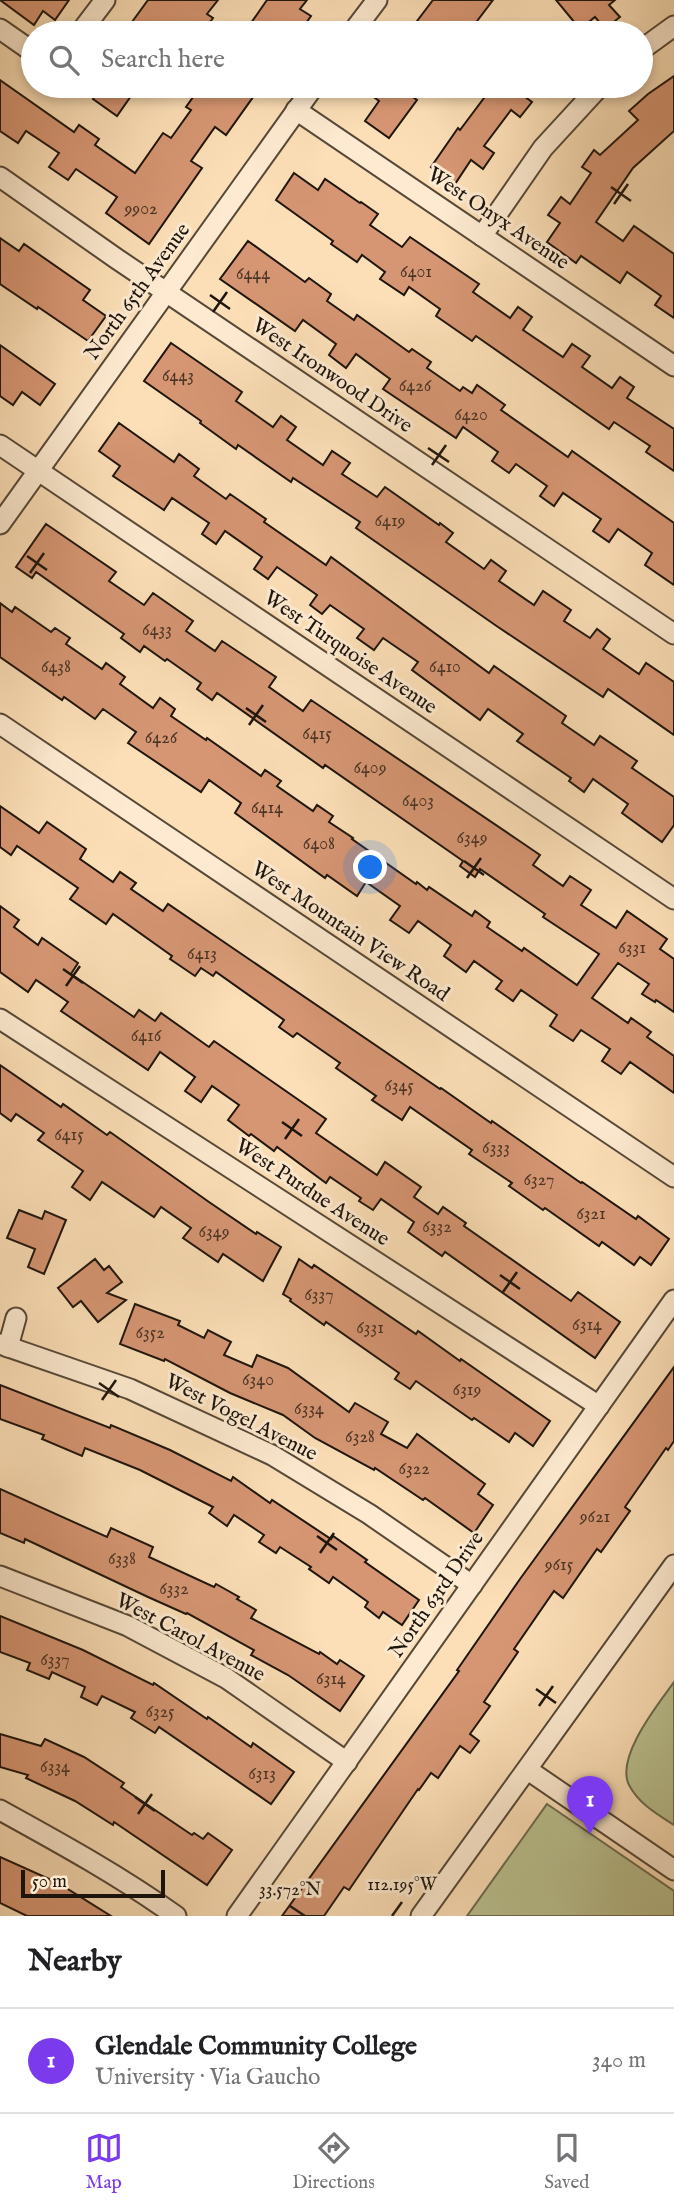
<!DOCTYPE html>
<meta charset="utf-8">
<style>
:root{--surface:#fff;--page:#f6f6f6;--text:#202124;--muted:#757577;--line:#e0e0e0;--accent:#7c3aed}
body{margin:0;font-family:"IM FELL English",serif;background:var(--page);color:var(--text)}
.scale{position:absolute;left:21px;bottom:18px;width:144px;box-sizing:border-box;padding-left:7px;border:4px solid #1e150d;border-top:0;font-size:19px;line-height:24px;white-space:nowrap;color:#1e150d;-webkit-text-stroke:5px #fdead0;paint-order:stroke}
.you{position:absolute;left:371px;top:868px;width:24px;height:24px;margin:-18px;border:5px solid #fff;border-radius:50%;background:#1a73e8;box-shadow:0 0 0 10px #1a73e833}
.badge{display:grid;place-items:center;width:46px;height:46px;border-radius:50%;background:var(--accent);color:#fff;font-size:23px;font-weight:700}
.pin{position:absolute;translate:-50% -58px;filter:drop-shadow(0 2px 4px #0008)}
.pin::after{content:'';position:absolute;top:37px;width:24px;height:21px;background:inherit;clip-path:polygon(0 0,100% 0,50% 100%)}
.list{margin:0;padding:0;list-style:none}
h2{display:flex;justify-content:space-between;align-items:center;height:91px;margin:0;padding:0 28px;font-size:30px}
h2 small{font-size:23px;font-weight:400;color:var(--muted)}
.list li{display:grid;grid-template-columns:46px 1fr auto;gap:21px;align-items:center;box-sizing:border-box;height:105px;padding:0 28px;border-top:2px solid var(--line)}
.list b{display:block;font-size:26px;white-space:nowrap}
.list p{margin:0;font-size:23px;white-space:nowrap;color:var(--muted)}
.list em{font-size:23px;font-style:normal;color:var(--muted)}
.icon{flex:none;width:38px;height:38px;fill:none;stroke:currentColor;stroke-width:2;stroke-linecap:round;stroke-linejoin:round}
.map{position:relative;flex:none;width:674px;height:1916px;overflow:hidden}
.search{position:absolute;background:var(--surface);box-shadow:0 4px 10px #0003;left:21px;right:21px;top:21px;height:77px;display:flex;align-items:center;gap:18px;box-sizing:border-box;padding:0 24px;border-radius:38px;color:var(--muted);font-size:26px}
.sheet{height:196px;background:var(--surface)}
nav{display:flex;justify-content:space-around;align-items:center;box-sizing:border-box;height:98px;border-top:2px solid var(--line);background:var(--surface);font-size:19px;color:var(--muted)}
nav a{display:grid;justify-items:center;gap:4px}
nav .on{color:var(--accent)}
.map>svg:first-child{display:block}
.green{fill:#bbc291;stroke:#6c6c4f;stroke-width:2}
.building{fill:#d69673;stroke:#1e150d;stroke-width:2}
.lines{fill:none;stroke-linecap:round;stroke-linejoin:round}
.minor-casing{stroke:#564838;stroke-width:23}
.minor{stroke:#fdead0;stroke-width:19}
.ticks{fill:none;stroke:#1e150d;stroke-width:2.5}
.labels{text-anchor:middle;dominant-baseline:central;stroke-width:6;stroke-linejoin:round;paint-order:stroke}
.number-label{font-size:18px;fill:#4c3526}
.street-label{font-size:21px;fill:#1e150d;stroke:#fdead0}
.ticks-label{font-size:18px;text-anchor:middle;fill:#1e150d;stroke:#fdead0;stroke-width:6;stroke-linejoin:round;paint-order:stroke}
</style>
<div class="map">
<svg width="674" height="1916" viewBox="0 0 674 1916">
<rect width="100%" height="100%" fill="#fcdfb7"/>
<filter id="stains"><feTurbulence type="fractalNoise" baseFrequency=".00286" numOctaves="4"/><feColorMatrix values="0 0 0 0 .2 0 0 0 0 .09 0 0 0 0 .02 0 0 0 .5 -.17"/></filter>
<radialGradient id="worn" r=".72"><stop offset=".6" stop-color="#630" stop-opacity="0"/><stop offset="1" stop-color="#630" stop-opacity=".3"/></radialGradient>
<g class="green">
<path d="M674 1682V1825C657 1814 639 1804 629 1785 615 1757 659 1703 674 1682Z"/>
<polygon points="547,1804 674,1891 674,1916 467,1916"/>
</g>
<g class="building">
<polygon points="0,0 69,0 55,20 43,11 34,25"/>
<polygon points="148,0 218,0 207,14 213,18 202,33 124,33"/>
<polygon points="267,0 307,0 300,9 311,16 299,33 244,33"/>
<polygon points="433,0 493,0 468,33 408,33"/>
<polygon points="556,0 615,0 609,5 620,17 605,29 595,17 580,29"/>
<polygon points="674,76 674,131 633,168 596,222 623,241 634,226 674,254 674,318 655,305 661,296 627,272 620,283 581,256 576,263 547,242 560,223 548,215 561,197 570,204 591,173 582,167 594,150 600,155 638,120 629,111 648,94"/>
<polygon points="0,80 74,132 79,125 99,139 95,145 135,173 163,133 171,138 191,110 186,107 201,86 261,86 226,135 215,127 191,161 202,168 149,244 106,213 117,197 76,169 68,180 49,167 59,153 26,131 18,143 0,131"/>
<polygon points="102,86 138,86 117,116 93,99"/>
<polygon points="359,86 397,86 417,100 389,138 365,121 379,101"/>
<polygon points="493,86 510,86 532,102 520,117 511,110 484,146 494,153 483,169 471,160 455,184 431,167 458,128 460,130"/>
<polygon points="294,173 318,190 325,179 360,203 361,202 378,214 370,225 402,247 410,237 479,284 473,292 510,318 518,307 532,317 523,330 563,357 572,344 590,356 582,367 612,388 620,377 634,387 627,398 674,429 674,471 646,452 650,446 614,422 609,429 476,336 472,341 436,316 440,309 409,287 404,295 380,279 385,272 362,255 357,262 331,244 333,241 276,200"/>
<polygon points="0,238 19,251 24,244 90,290 83,300 106,316 88,341 38,307 37,309 0,284"/>
<polygon points="248,241 305,282 309,278 331,294 327,301 354,320 357,315 409,352 412,349 431,362 427,368 460,391 463,387 472,393 477,385 505,405 501,410 568,457 572,451 674,523 674,585 645,565 652,553 618,529 609,542 593,531 601,519 563,493 554,506 540,496 547,486 516,464 509,473 492,461 498,452 463,427 456,438 383,389 390,379 356,354 346,368 329,355 336,344 303,320 295,331 220,279"/>
<polygon points="171,343 242,392 236,401 273,427 281,416 296,427 287,440 323,465 332,451 350,463 342,474 377,497 385,487 439,525 440,523 453,533 446,542 484,569 491,560 506,571 499,581 534,605 543,591 571,610 564,621 590,638 597,629 610,639 603,649 639,674 646,663 674,682 674,735 608,689 603,697 498,627 356,528 360,522 293,478 291,482 238,445 236,449 200,423 201,421 144,381"/>
<polygon points="0,345 55,384 40,405 22,392 13,405 0,396"/>
<polygon points="119,423 174,462 179,454 199,469 194,476 226,499 230,494 266,519 264,522 326,565 331,557 489,673 494,666 566,716 562,723 594,745 600,736 637,761 632,768 674,797 674,825 662,842 622,813 628,804 593,779 584,792 569,781 571,778 517,741 523,734 488,709 480,720 412,670 418,662 383,638 374,650 357,638 364,629 330,605 322,614 310,605 317,595 277,567 268,579 254,569 262,557 225,531 216,544 202,534 209,523 172,498 164,510 113,476 120,466 99,451"/>
<polygon points="46,524 116,572 109,581 144,605 153,593 193,621 186,631 215,651 222,641 276,677 269,687 303,711 311,700 521,842 540,855 533,865 563,886 570,876 591,890 581,905 616,928 627,911 667,939 660,949 674,959 674,1012 656,1000 655,1002 642,994 649,984 618,963 592,998 628,1023 631,1018 651,1032 647,1037 674,1056 674,1093 630,1062 621,1074 602,1061 610,1049 581,1030 573,1041 550,1026 557,1015 521,990 513,1001 496,989 502,981 474,961 466,972 444,956 451,945 418,921 409,933 390,920 400,906 366,882 357,896 327,875 325,878 235,813 241,803 209,780 201,792 128,743 136,732 103,709 95,719 64,697 62,700 0,657 0,603 12,612 15,607 51,632 55,628 70,638 66,644 102,669 106,663 125,677 120,684 153,708 160,698 175,709 171,716 206,740 207,738 261,776 265,770 281,781 277,786 313,811 317,805 333,816 329,822 353,838 352,839 416,884 417,882 427,890 429,887 472,916 475,911 490,922 487,927 522,951 524,948 577,985 599,954 543,917 545,914 480,869 475,877 460,866 463,861 325,765 323,768 217,693 212,700 197,689 201,683 167,659 165,661 144,646 140,652 121,638 124,634 36,572 32,578 16,567"/>
<polygon points="0,806 39,833 47,822 86,849 80,859 113,882 120,872 136,883 131,889 163,911 168,904 440,1089 441,1088 491,1123 492,1121 581,1183 582,1182 636,1219 638,1216 669,1239 651,1265 640,1257 634,1265 602,1242 599,1246 545,1208 543,1210 509,1186 512,1183 469,1154 472,1150 410,1107 402,1120 372,1100 376,1096 336,1068 340,1063 297,1033 293,1037 279,1027 284,1020 216,972 213,976 201,968 195,976 170,959 172,956 113,914 106,924 70,899 78,888 17,846 11,855 0,847"/>
<polygon points="0,906 19,920 14,927 38,945 42,938 78,963 71,974 134,1017 139,1010 155,1021 161,1013 209,1047 214,1041 326,1119 316,1133 377,1175 385,1162 421,1187 414,1197 438,1214 443,1207 466,1223 464,1226 571,1301 578,1292 620,1322 595,1358 445,1252 442,1256 408,1232 414,1222 381,1199 373,1210 359,1201 361,1198 330,1177 326,1183 277,1147 274,1151 251,1134 249,1136 228,1120 239,1105 212,1086 201,1102 185,1091 195,1077 160,1052 148,1070 61,1011 68,1002 36,980 28,992 0,972"/>
<polygon points="0,1065 61,1107 63,1104 107,1135 110,1132 209,1202 256,1234 257,1232 281,1247 263,1281 223,1254 218,1262 183,1238 191,1228 161,1207 154,1217 102,1182 90,1200 72,1187 83,1171 38,1140 44,1133 16,1114 11,1121 0,1113"/>
<polygon points="19,1210 42,1219 45,1211 66,1220 44,1274 28,1267 35,1249 7,1238"/>
<polygon points="95,1259 104,1270 109,1266 122,1282 107,1293 126,1300 98,1322 81,1301 73,1307 58,1288"/>
<polygon points="299,1259 312,1268 314,1265 416,1334 418,1331 460,1361 461,1359 550,1421 533,1446 515,1433 509,1442 474,1418 472,1420 416,1381 410,1389 395,1379 399,1373 326,1322 324,1325 290,1301 291,1299 283,1294"/>
<polygon points="135,1304 180,1321 178,1325 204,1338 208,1330 231,1342 224,1355 252,1367 257,1355 288,1368 349,1412 355,1403 388,1422 381,1434 407,1448 417,1434 485,1484 478,1494 493,1505 474,1533 425,1498 423,1500 375,1468 374,1470 315,1438 283,1415 230,1393 165,1359 164,1361 120,1344"/>
<polygon points="674,1367 674,1441 668,1450 666,1448 625,1507 630,1511 601,1552 597,1549 563,1598 554,1591 514,1649 518,1652 484,1702 490,1706 470,1734 479,1741 470,1753 460,1746 438,1778 431,1773 419,1790 418,1789 349,1890 344,1887 324,1916 282,1916 459,1671 457,1670 520,1579"/>
<polygon points="0,1385 110,1428 111,1425 170,1450 231,1481 233,1477 270,1503 272,1500 331,1539 333,1536 367,1560 365,1562 419,1600 402,1625 383,1612 379,1618 365,1607 368,1602 333,1577 329,1583 309,1569 311,1567 280,1547 276,1553 259,1542 264,1535 234,1515 227,1526 209,1513 213,1507 140,1470 85,1448 82,1456 42,1439 44,1435 0,1419"/>
<polygon points="0,1489 107,1537 111,1528 153,1547 149,1557 214,1587 216,1584 239,1597 237,1599 256,1610 251,1618 319,1654 320,1652 337,1664 340,1660 364,1676 340,1711 288,1675 251,1655 254,1650 187,1613 186,1614 148,1597 25,1539 24,1543 0,1533"/>
<polygon points="0,1616 83,1650 153,1685 154,1683 207,1719 208,1717 251,1747 253,1743 294,1772 271,1804 159,1727 155,1733 131,1718 135,1712 102,1696 97,1705 81,1697 85,1687 52,1672 49,1679 27,1670 30,1663 0,1652"/>
<polygon points="0,1734 41,1746 45,1739 84,1757 124,1783 121,1787 192,1835 194,1833 203,1839 208,1833 232,1850 207,1885 114,1822 113,1825 75,1801 26,1778 28,1775 0,1767"/>
<polygon points="0,1857 58,1883 111,1916 27,1916 0,1903"/>
</g>
<g class="lines">
<g class="minor-casing">
<g id="minor">
<polyline points="0,29 33,52"/>
<polyline points="80,33 105,0"/>
<polyline points="352,33 377,0"/>
<polyline points="641,50 674,26"/>
<polyline points="296,110 674,366"/>
<polyline points="0,177 117,259 674,634"/>
<polyline points="482,236 543,148 600,86"/>
<polyline points="0,445 674,899"/>
<polyline points="0,524 314,86"/>
<polyline points="0,724 674,1177"/>
<polyline points="0,1019 599,1406"/>
<polyline points="0,1344 130,1389 272,1455 369,1514 472,1585"/>
<polyline points="8,1347 16,1318"/>
<polyline points="0,1576 128,1626 226,1678 347,1762"/>
<polyline points="528,1770 674,1870"/>
<path d="M0 1810C60 1843 120 1876 176 1916"/>
<polyline points="237,1916 674,1300"/>
<polyline points="421,1916 674,1565"/>
</g>
</g>
<use href="#minor" class="minor"/>
</g>
<path class="ticks" d="M611 187 631 201M614 204 628 184M210 295 230 309M213 312 227 292M428 448 449 462M432 465 446 445M27 556 47 570M30 573 44 553M246 708 266 722M249 725 263 705M464 861 484 875M467 878 481 858M63 969 83 983M66 986 80 966M282 1122 302 1136M285 1139 299 1119M500 1275 520 1289M503 1292 517 1272M99 1383 119 1397M102 1400 116 1380M317 1536 337 1550M320 1553 334 1533M536 1689 556 1703M539 1706 553 1686M135 1797 155 1811M138 1814 152 1794M290 1906 305 1916M392 1916 402 1902"/>
<g class="labels">
<g class="number-label">
<text x="141" y="209">9902</text>
<text x="416" y="272">6401</text>
<text x="253" y="274">6444</text>
<text x="178" y="376">6443</text>
<text x="415" y="386">6426</text>
<text x="471" y="415">6420</text>
<text x="390" y="521">6419</text>
<text x="157" y="630">6433</text>
<text x="56" y="667">6438</text>
<text x="445" y="667">6410</text>
<text x="317" y="734">6415</text>
<text x="161" y="738">6426</text>
<text x="370" y="768">6409</text>
<text x="418" y="801">6403</text>
<text x="267" y="808">6414</text>
<text x="472" y="838">6349</text>
<text x="319" y="844">6408</text>
<text x="632" y="948">6331</text>
<text x="202" y="954">6413</text>
<text x="146" y="1036">6416</text>
<text x="399" y="1086">6345</text>
<text x="69" y="1135">6415</text>
<text x="496" y="1148">6333</text>
<text x="539" y="1180">6327</text>
<text x="591" y="1214">6321</text>
<text x="437" y="1227">6332</text>
<text x="214" y="1232">6349</text>
<text x="319" y="1295">6337</text>
<text x="587" y="1325">6314</text>
<text x="370" y="1328">6331</text>
<text x="150" y="1333">6352</text>
<text x="258" y="1380">6340</text>
<text x="467" y="1390">6319</text>
<text x="309" y="1409">6334</text>
<text x="360" y="1437">6328</text>
<text x="414" y="1469">6322</text>
<text x="595" y="1517">9621</text>
<text x="122" y="1559">6338</text>
<text x="559" y="1565">9615</text>
<text x="174" y="1589">6332</text>
<text x="55" y="1660">6337</text>
<text x="331" y="1679">6314</text>
<text x="160" y="1712">6325</text>
<text x="55" y="1767">6334</text>
<text x="262" y="1774">6313</text>
</g>
<g class="street-label">
<text transform="translate(498 219) rotate(34)">West Onyx Avenue</text>
<text transform="translate(138 292) rotate(-54)">North 65th Avenue</text>
<text transform="translate(332 376) rotate(34)">West Ironwood Drive</text>
<text transform="translate(350 653) rotate(34)">West Turquoise Avenue</text>
<text transform="translate(350 932) rotate(34)">West Mountain View Road</text>
<text transform="translate(312 1193) rotate(33)">West Purdue Avenue</text>
<text transform="translate(241 1418) rotate(27)">West Vogel Avenue</text>
<text transform="translate(437 1595) rotate(-55)">North 63rd Drive</text>
<text transform="translate(190 1638) rotate(28)">West Carol Avenue</text>
</g>
</g>
<g class="ticks-label">
<text x="402" y="1890">112.195°W</text>
<text x="290" y="1895">33.572°N</text>
</g>
<rect width="100%" height="100%" filter="url(#stains)"/>
<rect width="100%" height="100%" fill="url(#worn)"/>
</svg>
<div class="scale">50 m</div>
<div class="you"></div>
<div class="pin badge" style="left:590px;top:1834px">1</div>
<div class="search"><svg class="icon" aria-label="search" viewBox="0 0 24 24"><circle cx="10" cy="10" r="6"/><path d="M15 15l6 6"/></svg>Search here</div>
</div>
<section class="sheet">
<h2>Nearby<small></small></h2>
<ul class="list">
<li><span class="badge">1</span><div><b>Glendale Community College</b><p>University · Via Gaucho</p></div><em>340 m</em></li>
</ul>
</section>
<nav>
<a class="on"><svg class="icon" aria-label="map" viewBox="0 0 24 24"><path d="M3 6l6-2 6 2 6-2v14l-6 2-6-2-6 2zM9 4v14M15 6v14"/></svg>Map</a>
<a><svg class="icon" aria-label="directions" viewBox="0 0 24 24"><path d="M12 3l9 9-9 9-9-9zM9 14v-3h6M13 9l2 2-2 2"/></svg>Directions</a>
<a><svg class="icon" aria-label="saved" viewBox="0 0 24 24"><path d="M7 4h10v16l-5-4-5 4z"/></svg>Saved</a>
</nav>
